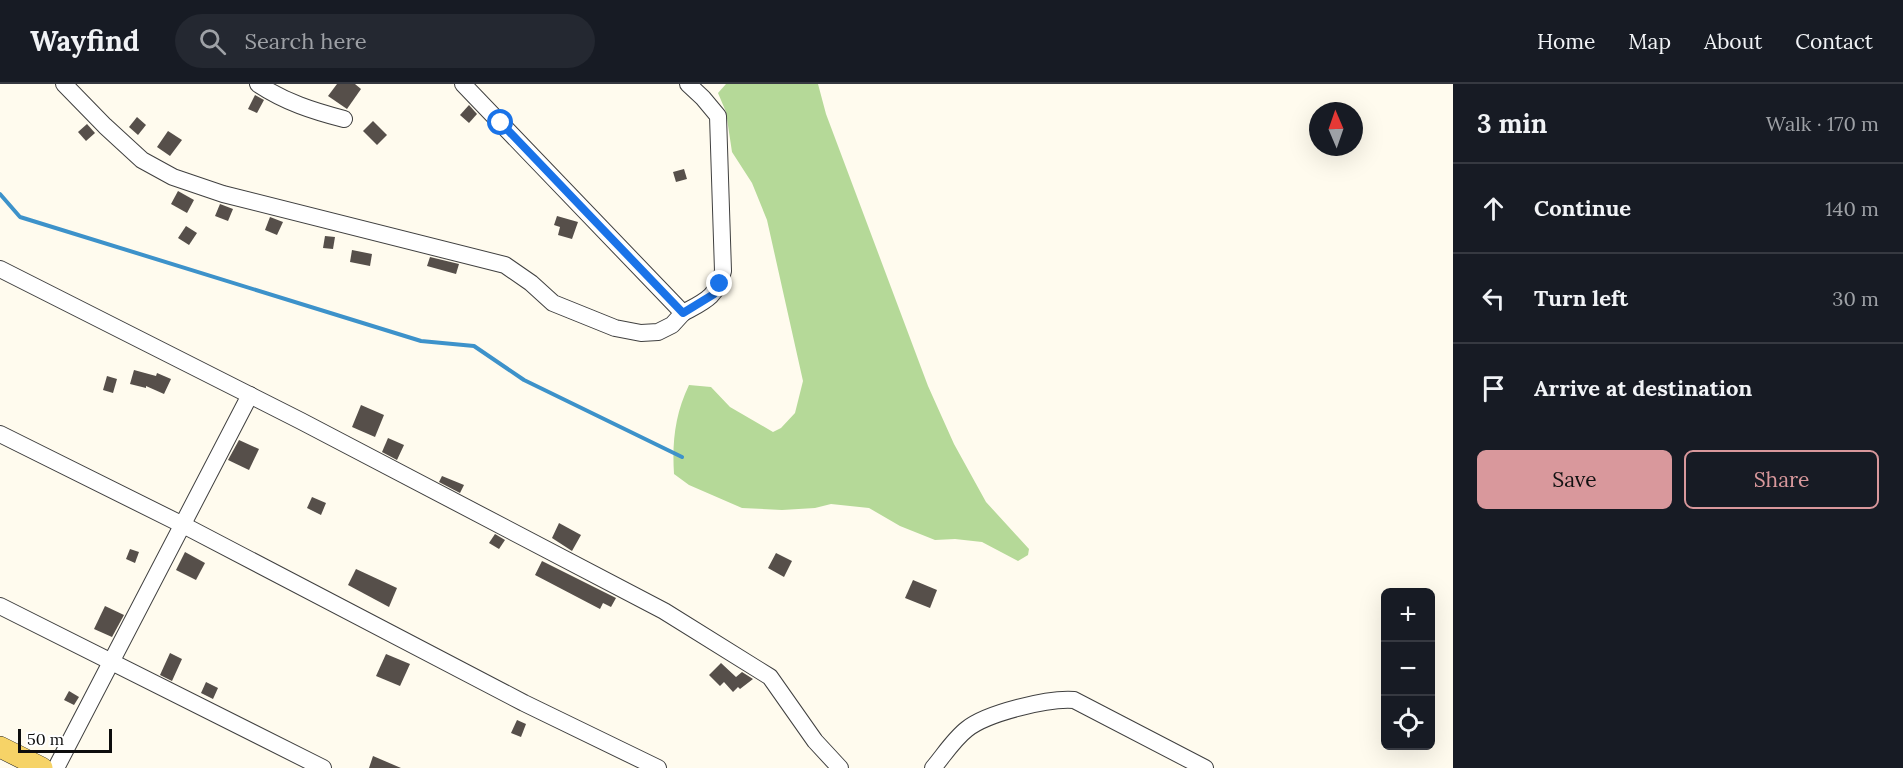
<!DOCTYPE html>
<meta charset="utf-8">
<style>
:root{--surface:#171b24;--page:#242831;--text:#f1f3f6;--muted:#9ea1a6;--line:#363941;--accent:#d9989c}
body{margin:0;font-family:Lora,serif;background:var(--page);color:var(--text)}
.controls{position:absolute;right:18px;bottom:18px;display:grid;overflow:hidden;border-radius:9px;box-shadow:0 6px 24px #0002}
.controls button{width:54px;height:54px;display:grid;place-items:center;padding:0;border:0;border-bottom:2px solid var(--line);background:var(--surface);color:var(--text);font:30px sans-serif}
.compass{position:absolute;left:1309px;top:18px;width:54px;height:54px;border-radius:50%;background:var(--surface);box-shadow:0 6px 24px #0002;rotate:358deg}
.scale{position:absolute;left:18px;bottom:15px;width:94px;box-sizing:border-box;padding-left:6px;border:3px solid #0d0d0d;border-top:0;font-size:16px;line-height:21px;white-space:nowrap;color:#0d0d0d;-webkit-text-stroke:4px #fff;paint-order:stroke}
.stop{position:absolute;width:18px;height:18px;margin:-14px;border:4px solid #1a73e8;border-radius:50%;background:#fff}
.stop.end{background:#1a73e8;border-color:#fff;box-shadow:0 2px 6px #0008}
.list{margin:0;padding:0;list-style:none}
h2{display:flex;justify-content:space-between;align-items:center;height:78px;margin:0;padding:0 24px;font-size:26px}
h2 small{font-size:20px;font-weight:400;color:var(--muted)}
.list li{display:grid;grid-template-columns:39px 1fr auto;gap:18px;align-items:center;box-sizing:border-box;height:90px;padding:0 24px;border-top:2px solid var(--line)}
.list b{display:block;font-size:22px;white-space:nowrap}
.list em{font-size:20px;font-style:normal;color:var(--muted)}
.actions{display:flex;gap:12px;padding:18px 24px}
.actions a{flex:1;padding:14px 0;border:2px solid var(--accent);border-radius:9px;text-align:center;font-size:21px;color:var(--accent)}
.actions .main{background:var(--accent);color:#111}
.icon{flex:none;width:33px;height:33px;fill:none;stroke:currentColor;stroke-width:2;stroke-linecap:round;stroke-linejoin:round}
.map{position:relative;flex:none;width:1453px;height:684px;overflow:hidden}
header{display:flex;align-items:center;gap:36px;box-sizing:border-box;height:84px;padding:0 30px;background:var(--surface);border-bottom:2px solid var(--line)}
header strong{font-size:28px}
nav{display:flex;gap:33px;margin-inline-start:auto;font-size:21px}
.search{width:420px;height:54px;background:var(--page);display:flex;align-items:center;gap:15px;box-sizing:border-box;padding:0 21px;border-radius:33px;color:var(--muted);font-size:22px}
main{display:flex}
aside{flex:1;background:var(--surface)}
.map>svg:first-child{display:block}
.forest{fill:#b5d998}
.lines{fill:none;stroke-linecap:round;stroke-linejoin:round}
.stream{stroke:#3d92ca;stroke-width:4}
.building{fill:#564f4a}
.minor-casing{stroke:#404040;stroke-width:18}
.major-casing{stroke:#1e1e1e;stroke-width:22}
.minor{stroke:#fff;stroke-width:16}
.major{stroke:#f6d367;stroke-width:21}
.route{stroke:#1a73e8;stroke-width:8}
</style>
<header>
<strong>Wayfind</strong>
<div class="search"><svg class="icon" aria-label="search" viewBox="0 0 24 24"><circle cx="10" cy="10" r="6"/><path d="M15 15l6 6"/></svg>Search here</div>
<nav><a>Home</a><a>Map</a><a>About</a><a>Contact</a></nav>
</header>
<main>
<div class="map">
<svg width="1453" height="684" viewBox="0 0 1453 684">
<rect width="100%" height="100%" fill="#fffbee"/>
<path class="forest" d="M726 0H818L826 30 928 302 954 360 986 418 1029 465 1028 471 1018 477 982 458 955 455 935 456 900 442 869 424 831 420 815 424 782 426 742 424 689 401 674 390C672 358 675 330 689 301L711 303 730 323 773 348 781 344 795 329 803 297 767 136 752 99 732 68 726 28 718 9Z"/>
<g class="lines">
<polyline class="stream" points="0,110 20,133 421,257 474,262 524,296 682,373"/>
</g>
<g class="building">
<polygon points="337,0 355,0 361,5 347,25 328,12"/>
<polygon points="255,11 264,16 257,29 248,25"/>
<polygon points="469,21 477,30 469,39 460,31"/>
<polygon points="137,33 146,41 138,51 129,43"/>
<polygon points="373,37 387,51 377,61 363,47"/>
<polygon points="87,40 95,49 86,57 78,48"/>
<polygon points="168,47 182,56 170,72 157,63"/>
<polygon points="684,85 687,95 676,98 673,88"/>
<polygon points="178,107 194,116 187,129 171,120"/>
<polygon points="220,120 233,125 228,137 215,132"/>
<polygon points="557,132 578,138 572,155 558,151 560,143 554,141"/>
<polygon points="270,133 283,138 277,151 265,146"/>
<polygon points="186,142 197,149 189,161 178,154"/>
<polygon points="325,152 335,153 333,165 323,164"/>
<polygon points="352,166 372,170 370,182 350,178"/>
<polygon points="430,173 459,180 456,190 427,182"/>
<polygon points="134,286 156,292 157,289 171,295 164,310 146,302 146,304 130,300"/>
<polygon points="107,292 117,295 113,309 103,306"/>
<polygon points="361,321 384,331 375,353 352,343"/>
<polygon points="388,354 404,361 397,376 382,368"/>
<polygon points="239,356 259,365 249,386 228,376"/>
<polygon points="442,392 464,401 460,409 439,398"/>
<polygon points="312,413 326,419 321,431 307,424"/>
<polygon points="559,439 581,451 572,467 552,454"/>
<polygon points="495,450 505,456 499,465 489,459"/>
<polygon points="130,465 139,468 135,479 126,475"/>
<polygon points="185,468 205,479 196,496 176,486"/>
<polygon points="776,469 792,477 784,493 768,484"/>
<polygon points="542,477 616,514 611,523 603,519 600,525 535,491"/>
<polygon points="356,485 397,504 389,523 348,501"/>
<polygon points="913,496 937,506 930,524 905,514"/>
<polygon points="105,522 124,531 112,553 94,545"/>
<polygon points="170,569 182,575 172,597 160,591"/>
<polygon points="386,570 410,580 400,602 376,592"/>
<polygon points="721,579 736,593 742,588 753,595 740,605 738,603 733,608 724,598 720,602 709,591"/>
<polygon points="206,598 218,604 213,615 201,609"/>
<polygon points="69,607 79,613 74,621 64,616"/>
<polygon points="517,636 526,640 521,653 511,649"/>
<polygon points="373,672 401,684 369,684"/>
</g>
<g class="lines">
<g class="minor-casing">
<g id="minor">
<polyline points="64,0 105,42 142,76 173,93 223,110 505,181 531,199 553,219 615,244 641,249 658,248 672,241 683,229 463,0"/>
<path d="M258 0C285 18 313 27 344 35"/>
<polyline points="0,185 301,337 664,527 770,593 815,657 840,684"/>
<path d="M683 229C705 217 717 213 723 187L718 32 703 14 688 0"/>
<polyline points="0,350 187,443 524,619 658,684"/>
<polyline points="0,522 323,684"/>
<polyline points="56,684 250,311"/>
<path d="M933 684C944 671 954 655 967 645 987 629 1048 614 1074 616L1205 684"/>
</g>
</g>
<g class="major-casing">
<polyline id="major" points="0,663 42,684"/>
</g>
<use href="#minor" class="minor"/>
<use href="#major" class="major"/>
</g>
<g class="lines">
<polyline class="route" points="501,39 683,229 714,210 720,200"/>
</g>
</svg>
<div class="controls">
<button>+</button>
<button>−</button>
<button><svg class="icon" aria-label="locate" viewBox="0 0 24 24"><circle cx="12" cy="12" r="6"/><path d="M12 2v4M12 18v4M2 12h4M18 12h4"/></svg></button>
</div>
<svg class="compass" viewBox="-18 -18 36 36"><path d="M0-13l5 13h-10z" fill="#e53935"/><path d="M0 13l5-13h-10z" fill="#9ea1a6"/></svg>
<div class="scale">50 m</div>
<div class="stop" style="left:501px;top:39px"></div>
<div class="stop end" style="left:720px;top:200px"></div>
</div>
<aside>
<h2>3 min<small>Walk · 170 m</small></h2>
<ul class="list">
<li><svg class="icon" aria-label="ahead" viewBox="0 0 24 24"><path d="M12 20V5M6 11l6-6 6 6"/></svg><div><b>Continue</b></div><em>140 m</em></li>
<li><svg class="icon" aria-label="left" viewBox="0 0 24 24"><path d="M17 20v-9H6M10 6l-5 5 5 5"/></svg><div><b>Turn left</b></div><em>30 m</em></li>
<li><svg class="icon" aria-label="arrive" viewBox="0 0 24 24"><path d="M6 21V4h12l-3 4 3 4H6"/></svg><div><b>Arrive at destination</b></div></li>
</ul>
<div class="actions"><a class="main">Save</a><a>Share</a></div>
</aside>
</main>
